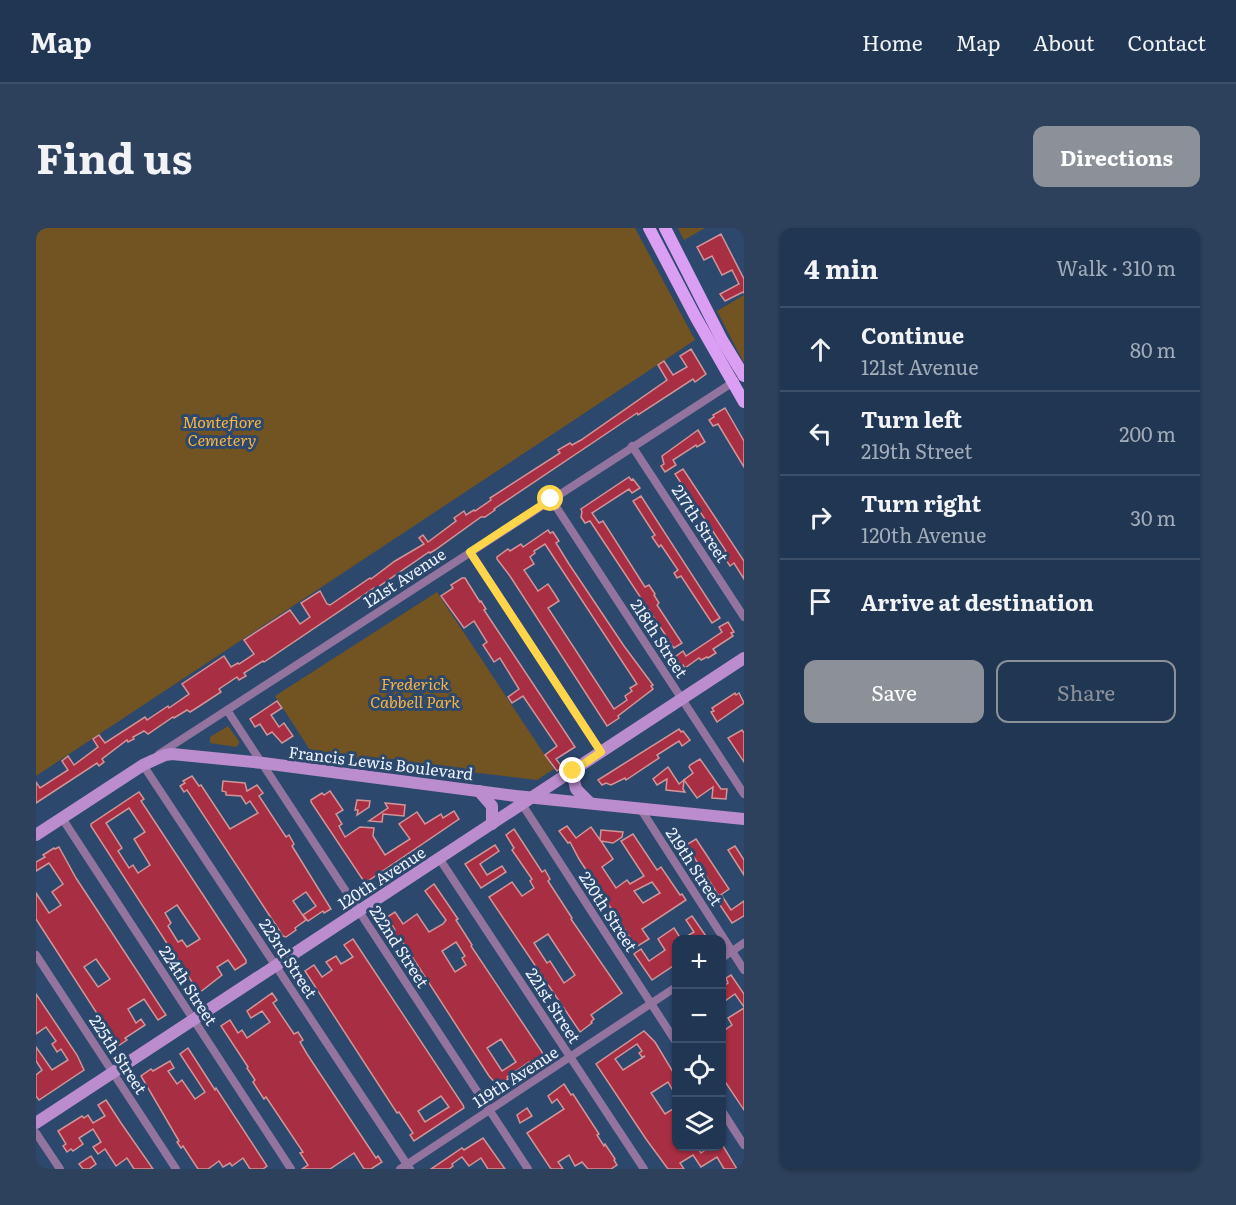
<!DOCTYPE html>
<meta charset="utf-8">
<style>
:root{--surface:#213652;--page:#2d415c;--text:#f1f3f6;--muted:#a2abb8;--line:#3e5069;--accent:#8c9099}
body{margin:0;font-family:Literata,serif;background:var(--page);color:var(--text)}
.controls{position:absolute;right:18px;bottom:18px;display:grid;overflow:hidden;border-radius:12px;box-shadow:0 2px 4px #0004}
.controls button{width:54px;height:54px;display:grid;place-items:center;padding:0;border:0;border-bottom:2px solid var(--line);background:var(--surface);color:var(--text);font:30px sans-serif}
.stop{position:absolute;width:18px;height:18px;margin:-14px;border:4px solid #ffd54a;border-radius:50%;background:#fff}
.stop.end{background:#ffd54a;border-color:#fff;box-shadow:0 2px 6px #0008}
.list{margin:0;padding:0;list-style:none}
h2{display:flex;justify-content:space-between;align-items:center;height:78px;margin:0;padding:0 24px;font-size:26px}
h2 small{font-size:20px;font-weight:400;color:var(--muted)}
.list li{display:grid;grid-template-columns:39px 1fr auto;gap:18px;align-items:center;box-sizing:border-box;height:84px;padding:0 24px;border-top:2px solid var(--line)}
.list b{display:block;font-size:22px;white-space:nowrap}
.list p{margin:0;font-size:20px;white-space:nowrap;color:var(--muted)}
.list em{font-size:20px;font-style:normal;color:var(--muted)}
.actions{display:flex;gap:12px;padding:18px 24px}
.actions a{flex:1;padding:14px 0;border:2px solid var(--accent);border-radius:12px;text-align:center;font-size:21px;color:var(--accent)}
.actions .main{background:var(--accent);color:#fff}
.icon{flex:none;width:33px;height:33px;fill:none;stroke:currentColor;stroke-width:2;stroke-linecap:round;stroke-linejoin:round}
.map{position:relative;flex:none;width:708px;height:941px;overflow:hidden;border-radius:12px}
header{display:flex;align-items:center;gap:36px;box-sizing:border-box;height:84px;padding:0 30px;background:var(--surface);border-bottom:2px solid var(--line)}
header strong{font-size:28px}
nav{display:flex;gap:33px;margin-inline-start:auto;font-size:21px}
.intro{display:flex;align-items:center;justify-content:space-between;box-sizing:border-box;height:144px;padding:0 36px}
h1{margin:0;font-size:42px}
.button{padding:15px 27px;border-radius:12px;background:var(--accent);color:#fff;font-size:21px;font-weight:700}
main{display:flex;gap:36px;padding:0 36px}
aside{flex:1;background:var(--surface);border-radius:12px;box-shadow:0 2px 4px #0004}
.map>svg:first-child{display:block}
.green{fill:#725322}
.building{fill:#a82e43;stroke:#d09598;stroke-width:1.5;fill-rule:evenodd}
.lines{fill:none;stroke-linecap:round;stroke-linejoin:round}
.street{stroke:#92749e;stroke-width:8}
.secondary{stroke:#bb8cce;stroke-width:12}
.primary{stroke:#da9ef3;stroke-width:12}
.route{stroke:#ffd54a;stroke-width:8}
.labels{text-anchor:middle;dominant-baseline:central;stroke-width:6;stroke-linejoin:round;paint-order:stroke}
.park-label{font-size:16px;font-style:italic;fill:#fab440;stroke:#2c486d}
.street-label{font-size:16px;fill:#ecf3fc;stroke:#2c486d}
</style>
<header>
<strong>Map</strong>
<nav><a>Home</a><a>Map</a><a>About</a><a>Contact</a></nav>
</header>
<div class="intro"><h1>Find us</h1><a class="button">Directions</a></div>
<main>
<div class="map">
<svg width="708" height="941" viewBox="0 0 708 941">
<rect width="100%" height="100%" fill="#2c486d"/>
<g class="green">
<polygon points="0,0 599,0 659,112 0,548"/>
<polygon points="642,0 669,0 648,12"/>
<polygon points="708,67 708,135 681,83"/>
<polygon points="401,364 518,541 501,552 276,525 239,468"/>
<polygon points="192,498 203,513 203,516 200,519 174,515 174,509"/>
</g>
<g class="building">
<polygon points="685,6 708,51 708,65 707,64 689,73 684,66 703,56 696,42 686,47 676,28 668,32 661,19"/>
<polygon points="655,121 670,146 659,154 657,151 602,187 601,185 458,281 459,282 449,289 445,289 399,322 394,325 393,324 339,361 338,360 228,434 227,433 208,445 210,448 203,452 201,449 183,461 185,464 162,479 154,484 151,482 138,490 137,489 112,506 108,503 97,509 98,511 92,514 91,512 66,531 68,534 63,538 61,535 0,575 0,554 4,560 32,542 26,533 32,528 38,537 62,519 57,511 63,507 69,515 109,489 111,492 132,478 133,480 153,466 146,456 188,428 195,439 202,435 203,436 218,426 208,412 254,382 264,396 274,389 265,375 284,363 291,376 294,377 334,350 335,351 359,333 388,316 383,310 387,307 392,314 420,293 418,290 428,283 430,287 438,282 439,283 455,272 454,270 524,225 522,222 534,215 536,217 545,212 631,152 622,137 628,133 637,147 651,139 644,128"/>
<polygon points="689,180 708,213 708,239 682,196 677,198 673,192 678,189 677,187"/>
<polygon points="662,202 669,214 661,219 660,217 637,232 640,237 629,244 625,238 628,236 626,228"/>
<polygon points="647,241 708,333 708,351 698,335 694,338 686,326 690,323 639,246"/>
<polygon points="593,249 595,252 597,251 604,260 596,265 593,261 556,285 563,295 567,293 609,359 613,357 619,366 618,367 623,375 621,377 646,415 638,420 554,293 549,295 545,289 546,284 545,281"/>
<polygon points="605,268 684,390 676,395 645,348 641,350 638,345 642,342 625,317 623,319 616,309 619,307 617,304 597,273"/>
<path d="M512 302 514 305 517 304 523 313 520 315 533 336 588 418 617 457 615 458 617 461 582 488 583 490 571 498 474 348 461 331V329L472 321 474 323 485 316 487 319ZM509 316 601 456 594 460 596 463 589 468 591 472 578 481 512 380 523 373 518 365 512 356 502 363 488 342 498 336 494 329 499 325 498 323Z"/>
<polygon points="426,350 429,350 444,374 445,373 450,381 448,382 539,519 520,531 526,539 521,543 509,527 521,518 487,468 476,475 472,469 483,461 464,430 458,434 447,417 451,414 438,393 428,400 405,368 417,360 415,357"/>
<polygon points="692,394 698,404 695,405 697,408 677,421 680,425 672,430 671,429 665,432 663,430 649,440 647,437 645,438 639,429 647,423 650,428 686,404 683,399"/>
<polygon points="699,465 700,467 703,465 708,475 681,494 675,484 678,483 676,480"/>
<polygon points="241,473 246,480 235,487 243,499 248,495 257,508 246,515 236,504 231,507 224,496 219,499 214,491"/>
<polygon points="643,501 645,504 647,503 654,512 646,518 643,513 621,527 623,530 590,552 589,550 575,557 570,555 566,557 562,552"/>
<polygon points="706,502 708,505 708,534 692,510"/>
<polygon points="664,531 685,561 691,561 690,571 676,570 677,559 661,570 648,552 657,545 653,539 654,537"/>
<polygon points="632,539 643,556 648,552 647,561 649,564 630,562 631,551 621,557 617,551"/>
<polygon points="156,548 163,558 165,557 194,601 222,585 214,573 210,576 205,568 190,567 190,564 186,563 187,553 209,555 211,563 221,557 227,565 223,568 250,609 253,607 258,616 256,618 295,681 288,685 287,683 272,693 267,687 280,678 270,664 257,673 270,692 259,700 260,702 250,709 247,708 151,562 148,564 144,558 149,555 147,553"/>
<polygon points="294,563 307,582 300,586 306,596 303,598 309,609 324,599 338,600 337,608 349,627 374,611 363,596 381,584 389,596 405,586 407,590 418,583 423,591 329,655 275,574 275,572 286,565 288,567"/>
<path d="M103 564 108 571 105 573 113 585 210 732V735L199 742 192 732 181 739 186 747 163 765 55 598V596ZM93 580 109 604 98 611 114 637 102 645 97 637 93 640 82 623 86 620 70 595ZM141 677 164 711 151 719 146 712 142 714 132 698 135 695 129 685Z"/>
<polygon points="321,572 334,573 333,579 321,587 322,582 319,582"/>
<polygon points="349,575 369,577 368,588 347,586 346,594 333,593 352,580"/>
<path d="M531 598 540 610 555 599 564 612 565 602 587 604 586 609 577 615 565 613 577 631 566 639 580 660 591 652 594 656 608 648 585 613 597 606 621 642 625 639 644 667 646 666 650 672 606 701 613 711 600 719 543 631 534 614 532 615 523 603ZM616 654 624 665 607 675 598 663Z"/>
<path d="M478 601 506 644 509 642 514 651 512 653 536 690 535 691 586 765 555 787 558 791 555 794 556 795 544 804 453 669 476 654 486 668 498 660 494 653 496 651 476 622 478 620 470 607ZM512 706 539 747 528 755 514 733 511 735 498 715Z"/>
<polygon points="660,611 693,661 683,668 650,617"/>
<polygon points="459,617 463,623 444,636 451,647 466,638 470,644 445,660 429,636"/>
<polygon points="699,618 708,632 708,647 692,622"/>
<path d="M23 619 40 650 130 787 122 792 108 771 92 781 100 795 105 791 109 797 89 810 91 812 82 818 0 691V665L13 685 25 677 16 664 27 656 13 635 0 643V634L9 629 7 627 18 620 19 621ZM60 731 74 751 62 759 48 739Z"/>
<path d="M398 656 422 691 420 692 436 717 435 718 506 824 507 828 494 836 493 834 471 849 472 851 462 858 453 848 364 710 360 712 355 704 359 702 351 689 359 684 367 696 381 686 393 704 407 696 410 692 389 663ZM420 714 429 728 426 730 430 737 419 744 406 723ZM465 811 480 834 466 843 451 820Z"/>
<polygon points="686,668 695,682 708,673 708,688 696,695 680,671"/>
<polygon points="656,688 672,711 646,711 658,704 650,692"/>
<polygon points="638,700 645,711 640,711 640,736 616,752 598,726 605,721 613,733 629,722 622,711"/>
<path d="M317 711 427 877 428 880 378 913 374 907 377 905 363 884 361 885 269 743 278 737 286 749 296 742 290 734 300 728 305 736 317 729 308 717ZM405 868 413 879 389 894 382 883Z"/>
<polygon points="695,747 708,766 708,779 699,766 686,775 686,759 692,755 690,750"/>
<polygon points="236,765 241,772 237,775 258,806 262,804 267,812 264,814 271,826 340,930 342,928 346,934 335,941 328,941 318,925 294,941 266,941 272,937 264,925 267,924 230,869 228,871 224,865 217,854 219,852 211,840 212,839 185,798 194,792 202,805 206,802 211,810 234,794 226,783 215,790 211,783"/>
<polygon points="0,766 41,827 48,842 3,872 0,868 0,847 6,842 0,833 0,819 16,842 32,832 25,821 21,824 16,816 20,813 10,799 0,806"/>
<polygon points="708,780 708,882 690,855 686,858 686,804 696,797 692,790"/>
<path d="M608 803 619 814 640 849V868L632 854 615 865 629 886 640 879V918H660L665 925 675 918H687L701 941H688L681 929 665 939 657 927 644 935 648 941H632L610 911 560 836ZM601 816 606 823 603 825 606 829 609 828 587 842 579 831Z"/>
<polygon points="152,820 179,862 180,860 231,938 227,941 214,941 207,930 196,938 194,935 187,939 183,933 172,941 162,941 147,918 145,920 141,914 143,913 105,848 115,841 117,843 134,833 138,840 132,843 141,856 146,852 159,871 169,864 144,826"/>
<polygon points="528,856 535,867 537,866 563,906 561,907 568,918 569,916 579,931 578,932 581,937 575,941 552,941 546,934 539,938 533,927 522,934 527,941 515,941 491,905 528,881 521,871 516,875 512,868"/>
<polygon points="70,872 85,895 117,941 98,941 91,930 80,938 69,921 62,926 57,919 65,914 57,901 43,910 47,916 37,923 35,921 31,924 27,918 30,916 22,903 46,888 48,890 52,887 57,895 69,888 62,877"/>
<polygon points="491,880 496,888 484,895 481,887"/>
<polygon points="447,910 469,941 452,941 445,930 433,938 426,929 416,936 417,938 413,941 395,941 426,920 428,922"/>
<polygon points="55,928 60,936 53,941 47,941 43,936"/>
</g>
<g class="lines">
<g class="street">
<polyline points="596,218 708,389"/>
<polyline points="515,271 708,566"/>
<polyline points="434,324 565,524"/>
<polyline points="191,482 492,941"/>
<polyline points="123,526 699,153"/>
<polyline points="110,535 107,537 374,941"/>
<polyline points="484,573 640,814"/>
<polyline points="604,580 708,742"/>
<polyline points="26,590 255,941"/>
<polyline points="403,630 608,941"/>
<polyline points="0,727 140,941"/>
<polyline points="686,730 708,715"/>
<polyline points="686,883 708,917"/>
<polyline points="0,905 24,941"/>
<polyline points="364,941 640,759"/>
</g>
<g class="secondary">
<polyline points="536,543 540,561 554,575"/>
<polyline points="443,563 456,578 456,596"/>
<polyline points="0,607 107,537 129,527 136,526 227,535 480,568 708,591"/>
<polyline points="0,895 708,430"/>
</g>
<g class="primary">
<polyline points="613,0 659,88 708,174"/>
<polyline points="629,0 686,112 708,148"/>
</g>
</g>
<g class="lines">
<polyline class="route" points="515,271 434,324 565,524 537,543"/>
</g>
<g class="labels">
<g class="park-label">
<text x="186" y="193">Montefiore<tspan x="186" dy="18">Cemetery</tspan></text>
<text x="379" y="455">Frederick<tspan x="379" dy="18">Cabbell Park</tspan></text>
</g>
<g class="street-label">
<text transform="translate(665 295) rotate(57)">217th Street</text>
<text transform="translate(368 349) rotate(-33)">121st Avenue</text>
<text transform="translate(624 410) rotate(57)">218th Street</text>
<text transform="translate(345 534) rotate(7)">Francis Lewis Boulevard</text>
<text transform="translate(659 638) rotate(57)">219th Street</text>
<text transform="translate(345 649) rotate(-33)">120th Avenue</text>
<text transform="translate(573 683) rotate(57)">220th Street</text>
<text transform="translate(364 718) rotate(57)">222nd Street</text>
<text transform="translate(253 730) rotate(57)">223rd Street</text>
<text transform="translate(153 757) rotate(57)">224th Street</text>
<text transform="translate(518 777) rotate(57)">221st Street</text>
<text transform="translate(83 826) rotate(57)">225th Street</text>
<text transform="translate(479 848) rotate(-33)">119th Avenue</text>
</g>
</g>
</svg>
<div class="controls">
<button>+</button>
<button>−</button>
<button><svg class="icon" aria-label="locate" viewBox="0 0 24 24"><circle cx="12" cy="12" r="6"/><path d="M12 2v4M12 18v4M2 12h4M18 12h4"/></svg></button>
<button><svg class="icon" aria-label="layers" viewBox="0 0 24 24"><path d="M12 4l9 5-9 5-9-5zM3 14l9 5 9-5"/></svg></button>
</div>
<div class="stop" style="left:515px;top:271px"></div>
<div class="stop end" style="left:537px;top:543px"></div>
</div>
<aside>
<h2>4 min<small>Walk · 310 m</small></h2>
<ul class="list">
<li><svg class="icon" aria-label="ahead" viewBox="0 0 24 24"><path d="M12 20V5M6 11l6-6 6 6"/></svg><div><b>Continue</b><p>121st Avenue</p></div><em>80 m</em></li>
<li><svg class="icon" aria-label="left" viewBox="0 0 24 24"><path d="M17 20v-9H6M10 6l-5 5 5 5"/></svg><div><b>Turn left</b><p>219th Street</p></div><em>200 m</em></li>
<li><svg class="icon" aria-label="right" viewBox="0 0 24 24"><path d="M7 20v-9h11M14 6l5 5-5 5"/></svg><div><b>Turn right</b><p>120th Avenue</p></div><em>30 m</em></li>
<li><svg class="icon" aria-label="arrive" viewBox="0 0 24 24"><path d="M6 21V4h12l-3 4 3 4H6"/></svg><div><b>Arrive at destination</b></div></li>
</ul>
<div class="actions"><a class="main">Save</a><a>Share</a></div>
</aside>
</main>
